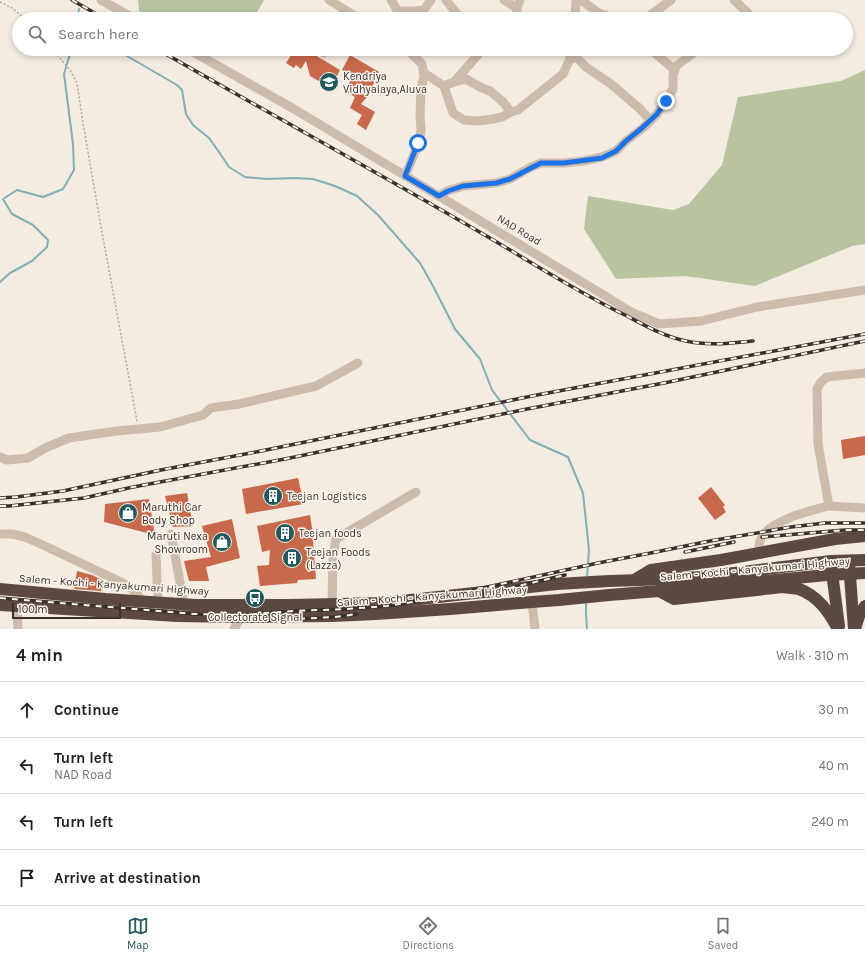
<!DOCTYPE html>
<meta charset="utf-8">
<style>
:root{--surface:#fff;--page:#f2f2f2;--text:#202124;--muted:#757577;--line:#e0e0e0;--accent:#1f5a5e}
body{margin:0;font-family:Karla,sans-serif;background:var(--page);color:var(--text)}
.scale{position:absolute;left:12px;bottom:10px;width:109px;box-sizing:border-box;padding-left:4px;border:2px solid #3b302b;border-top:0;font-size:11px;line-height:14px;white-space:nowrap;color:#3b302b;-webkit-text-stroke:3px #fbf5ee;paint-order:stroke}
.stop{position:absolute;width:12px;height:12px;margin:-9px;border:3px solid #1a73e8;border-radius:50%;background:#fff}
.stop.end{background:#1a73e8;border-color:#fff;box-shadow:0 1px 4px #0008}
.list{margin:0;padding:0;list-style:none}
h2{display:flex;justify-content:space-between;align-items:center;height:52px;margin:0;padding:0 16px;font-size:17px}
h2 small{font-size:13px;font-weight:400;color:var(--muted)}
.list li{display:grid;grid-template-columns:26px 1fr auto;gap:12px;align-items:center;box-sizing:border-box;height:56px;padding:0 16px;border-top:1px solid var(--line)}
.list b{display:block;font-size:15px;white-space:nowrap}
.list p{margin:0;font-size:13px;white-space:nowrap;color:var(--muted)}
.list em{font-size:13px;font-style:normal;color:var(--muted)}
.icon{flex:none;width:22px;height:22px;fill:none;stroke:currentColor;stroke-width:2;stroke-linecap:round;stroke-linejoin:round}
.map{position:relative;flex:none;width:865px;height:629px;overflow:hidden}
.search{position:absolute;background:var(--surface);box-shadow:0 2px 6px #0003;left:12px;right:12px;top:12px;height:44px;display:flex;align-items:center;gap:10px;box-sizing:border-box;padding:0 14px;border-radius:22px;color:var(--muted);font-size:15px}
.sheet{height:276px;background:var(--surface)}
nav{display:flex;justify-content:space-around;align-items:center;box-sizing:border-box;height:56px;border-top:1px solid var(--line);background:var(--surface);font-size:11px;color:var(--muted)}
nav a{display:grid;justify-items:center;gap:2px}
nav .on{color:var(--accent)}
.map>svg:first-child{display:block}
.green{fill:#b8c4a0}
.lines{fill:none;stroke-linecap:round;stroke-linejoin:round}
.stream{stroke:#7fb0b2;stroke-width:2}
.building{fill:#c8694b}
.path{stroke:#b9a596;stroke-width:1.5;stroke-dasharray:2 2;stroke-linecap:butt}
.minor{stroke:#cdbbac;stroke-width:9}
.highway{stroke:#5c4a42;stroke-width:12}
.rail-casing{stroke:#3b302b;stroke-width:3.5}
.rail{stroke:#fbf5ee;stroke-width:2;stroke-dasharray:6;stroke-linecap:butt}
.highway-bridge{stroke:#5c4a42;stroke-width:12}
.route{stroke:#1a73e8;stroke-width:5}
.labels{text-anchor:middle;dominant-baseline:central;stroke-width:3;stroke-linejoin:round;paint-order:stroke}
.poi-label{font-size:11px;fill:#3b302b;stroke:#fbf5ee;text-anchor:start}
.street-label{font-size:11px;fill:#3b302b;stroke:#fbf5ee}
</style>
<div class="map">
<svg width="865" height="629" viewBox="0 0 865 629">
<rect width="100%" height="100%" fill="#f4ebe1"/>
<g class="green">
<polygon points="138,0 264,0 253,19 155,19 139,11"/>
<polygon points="320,49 345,49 345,56 328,55 324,58 317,54"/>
<polygon points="865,70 865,244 852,246 755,286 685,276 616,279 584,229 588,196 673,210 689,204 722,165 738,97 841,81"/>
</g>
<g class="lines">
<g class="stream">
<polyline points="77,19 79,9"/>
<polyline points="115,49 177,85 182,90 186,114 193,125 209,138 219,152 229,167 245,177 266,179 295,178 313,179 335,186 357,196 378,215 420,263 433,286 455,329 480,359 492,390 530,440 568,457 583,493 589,550 587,578"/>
<polyline points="0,282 10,273 32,261 47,247 48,240 33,225 12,214 3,199 17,190 43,197 63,189 74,170 73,144 64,74 69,57 74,49"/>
<polyline points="586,602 586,613 587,629"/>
</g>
</g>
<g class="building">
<polygon points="295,49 305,49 340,70 331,88 310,76 306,61 301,69 296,65 294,68 286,63"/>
<polygon points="350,55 379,72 372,87 370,86 368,96 361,104 375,112 366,130 357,124 362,115 350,108 355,97 345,91 353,76 342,70"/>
<polygon points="865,436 865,455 843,459 841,440"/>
<polygon points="298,478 304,504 246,514 242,489"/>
<polygon points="711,487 725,505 723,507 726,512 715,520 698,498"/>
<polygon points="187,493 193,526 173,527 165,496"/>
<polygon points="149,499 155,535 104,522 105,504"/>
<polygon points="310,515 314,541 313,541 316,579 298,580 297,583 260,586 257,566 269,565 270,550 262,552 257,526"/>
<polygon points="232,519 240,558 206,567 209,581 189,581 184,561 211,557 202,526"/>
<polygon points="77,571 92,575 104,581 101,591 74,589"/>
</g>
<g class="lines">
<g class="path">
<polyline points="0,2 12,8 25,19"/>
<polyline points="52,49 70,70 77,83 83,123 101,227 137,421"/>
</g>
<g class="minor">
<polyline points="101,0 135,19"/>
<polyline points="329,0 360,19"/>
<polyline points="391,0 398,11"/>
<polyline points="446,0 461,19"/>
<polyline points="504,0 517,8"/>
<path d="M580 0C587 3 592 9 599 13 604 16 609 15 614 19"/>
<polyline points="734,0 749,14 742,19"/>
<polyline points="394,19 398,11 414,11 424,10 431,0"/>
<polyline points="516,19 517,18 517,8 520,0"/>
<polyline points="575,19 576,0"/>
<polyline points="645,19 671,0"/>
<polyline points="188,49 294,109 602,294 631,312 659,324 701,321 757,307 865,290"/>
<polyline points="650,49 675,70"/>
<polyline points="570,56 578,59 586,67 611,84 639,108 650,120"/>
<polyline points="424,73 444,86 454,82 466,79 480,87 490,91 503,102 511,112 502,117 493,119 478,121 464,120 453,113 444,86"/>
<polyline points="454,82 483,49"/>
<polyline points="511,112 518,110 563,74 570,59 570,49"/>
<polyline points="405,176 419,143 421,130 420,115 421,89 424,76 422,64 407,49"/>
<polyline points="439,196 447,191 463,186 496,183 510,179 531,167 541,163 564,163 583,161 602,157 616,151 626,141 643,128 657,114 673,89 673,75 676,66 699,49"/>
<polyline points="865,373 827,377 821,382 817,389 818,444 829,506 865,508"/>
<polyline points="0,457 7,460 28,458 45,448 69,438 117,431 160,427 203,415 211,408 239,404 316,386 358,363"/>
<polyline points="0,534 12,534 25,537 45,546 125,584 133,590 143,601"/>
<polyline points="171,534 184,604"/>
<path d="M758 553C759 549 759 544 760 541 767 520 810 511 829 506"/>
<polyline points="156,555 158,603"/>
<polyline points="532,602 535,629"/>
<polyline points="332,604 333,557 336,539 416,492"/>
<polyline points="17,606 18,629"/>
<polyline points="234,629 241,617"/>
</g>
<g class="highway">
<polyline points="849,563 854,629"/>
<polyline points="831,565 839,626"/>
<polyline points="636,579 651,570 721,560 835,539 865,536"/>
<polyline points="0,589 105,599 195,605 290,605 383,603 557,584 609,581 641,580 702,577 831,561 865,560"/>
<path d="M659 591 674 599 783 587C788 588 794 588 799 589 818 596 829 612 838 629"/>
<polyline points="0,605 177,616 241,617 332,616 376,614 450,609 532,602 559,600 609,595 659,591 701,587"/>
<polyline points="856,626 859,616 865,606"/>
</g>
<g class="rail-casing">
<g id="rail">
<polyline points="72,0 105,19"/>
<path d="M157 49C265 111 375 171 483 234 531 262 577 292 627 316 646 326 665 337 686 341 708 346 731 343 753 341"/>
<polyline points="0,498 16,497 63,491 161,470 256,452 537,395 865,334"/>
<polyline points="0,506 9,506 84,498 133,487 285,459 527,409 664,383 865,341"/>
<polyline points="762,537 845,530 865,530"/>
<polyline points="685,552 734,542"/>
<polyline points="0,598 194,614 242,615 293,611 347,609 387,606 432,599 598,563 656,552 710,541 791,527 825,523 865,523"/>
<polyline points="462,598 480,595 565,575"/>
<polyline points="239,620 256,621 335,617 357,614"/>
</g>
</g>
<use href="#rail" class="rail"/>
<polyline class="highway-bridge" points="701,587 827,575 865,573"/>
</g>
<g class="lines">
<polyline class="route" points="418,143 405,176 439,196 448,191 463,186 496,183 510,179 531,168 541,163 564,163 602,158 616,151 626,141 642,128 657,114 666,101"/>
</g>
<defs>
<g id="school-disc" transform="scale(1)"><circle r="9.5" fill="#1f5a5e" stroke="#fbf5ee"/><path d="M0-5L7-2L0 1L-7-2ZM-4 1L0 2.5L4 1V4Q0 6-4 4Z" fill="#fff"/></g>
<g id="building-disc" transform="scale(1)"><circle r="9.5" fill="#1f5a5e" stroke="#fbf5ee"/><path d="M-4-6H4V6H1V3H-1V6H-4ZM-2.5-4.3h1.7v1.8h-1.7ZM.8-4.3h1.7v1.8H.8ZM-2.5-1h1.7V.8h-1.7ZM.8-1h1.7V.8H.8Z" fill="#fff"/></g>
<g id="shop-disc" transform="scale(1)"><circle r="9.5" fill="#1f5a5e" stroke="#fbf5ee"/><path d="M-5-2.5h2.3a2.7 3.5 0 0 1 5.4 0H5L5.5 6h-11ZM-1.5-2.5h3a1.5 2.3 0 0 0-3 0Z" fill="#fff"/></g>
<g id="bus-disc" transform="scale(1)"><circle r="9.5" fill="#1f5a5e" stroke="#fbf5ee"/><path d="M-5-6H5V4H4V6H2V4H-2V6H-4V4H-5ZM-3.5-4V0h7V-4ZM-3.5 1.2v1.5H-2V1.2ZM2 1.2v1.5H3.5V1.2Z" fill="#fff"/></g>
</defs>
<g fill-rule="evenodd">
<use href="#school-disc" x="329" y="82"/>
<use href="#building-disc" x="273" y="496"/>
<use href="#shop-disc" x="128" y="513"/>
<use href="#building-disc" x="285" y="533"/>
<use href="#shop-disc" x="222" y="542"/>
<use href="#building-disc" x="292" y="558"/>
<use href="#bus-disc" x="255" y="598"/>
</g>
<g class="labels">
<g class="poi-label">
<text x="343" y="76">Kendriya<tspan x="343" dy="13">Vidhyalaya,Aluva</tspan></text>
<text x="287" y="496">Teejan Logistics</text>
<text x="142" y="507">Maruthi Car<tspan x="142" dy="13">Body Shop</tspan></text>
<text x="299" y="533">Teejan foods</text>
<text x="208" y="536" text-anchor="end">Maruti Nexa<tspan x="208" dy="13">Showroom</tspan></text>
<text x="306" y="552">Teejan Foods<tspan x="306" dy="13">(Lazza)</tspan></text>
<text x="255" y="617" text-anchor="middle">Collectorate Signal</text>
</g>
<g class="street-label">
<text transform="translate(519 230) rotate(31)">NAD Road</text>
<text transform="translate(755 569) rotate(-5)">Salem - Kochi - Kanyakumari Highway</text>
<text transform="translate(114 585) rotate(4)">Salem - Kochi - Kanyakumari Highway</text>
<text transform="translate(432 596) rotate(-4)">Salem - Kochi - Kanyakumari Highway</text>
</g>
</g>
</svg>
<div class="scale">100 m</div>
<div class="stop" style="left:418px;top:143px"></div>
<div class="stop end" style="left:666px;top:101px"></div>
<div class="search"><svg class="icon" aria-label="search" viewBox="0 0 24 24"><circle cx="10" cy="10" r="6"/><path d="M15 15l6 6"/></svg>Search here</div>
</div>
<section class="sheet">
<h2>4 min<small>Walk · 310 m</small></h2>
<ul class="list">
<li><svg class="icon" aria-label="ahead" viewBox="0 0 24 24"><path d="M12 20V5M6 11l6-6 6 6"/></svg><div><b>Continue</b></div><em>30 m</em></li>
<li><svg class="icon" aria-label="left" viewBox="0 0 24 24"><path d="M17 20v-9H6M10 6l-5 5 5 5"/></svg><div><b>Turn left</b><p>NAD Road</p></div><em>40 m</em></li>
<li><svg class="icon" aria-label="left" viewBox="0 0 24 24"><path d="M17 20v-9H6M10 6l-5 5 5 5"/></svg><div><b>Turn left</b></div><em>240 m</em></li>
<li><svg class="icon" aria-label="arrive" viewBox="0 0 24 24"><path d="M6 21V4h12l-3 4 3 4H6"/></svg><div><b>Arrive at destination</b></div></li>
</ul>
</section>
<nav>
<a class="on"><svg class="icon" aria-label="map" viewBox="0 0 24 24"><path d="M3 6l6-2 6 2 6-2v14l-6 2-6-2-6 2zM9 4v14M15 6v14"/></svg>Map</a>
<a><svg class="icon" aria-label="directions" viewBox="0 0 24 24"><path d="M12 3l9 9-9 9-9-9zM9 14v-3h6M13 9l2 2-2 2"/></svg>Directions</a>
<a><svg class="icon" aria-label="saved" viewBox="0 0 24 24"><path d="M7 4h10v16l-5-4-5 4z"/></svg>Saved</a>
</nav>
